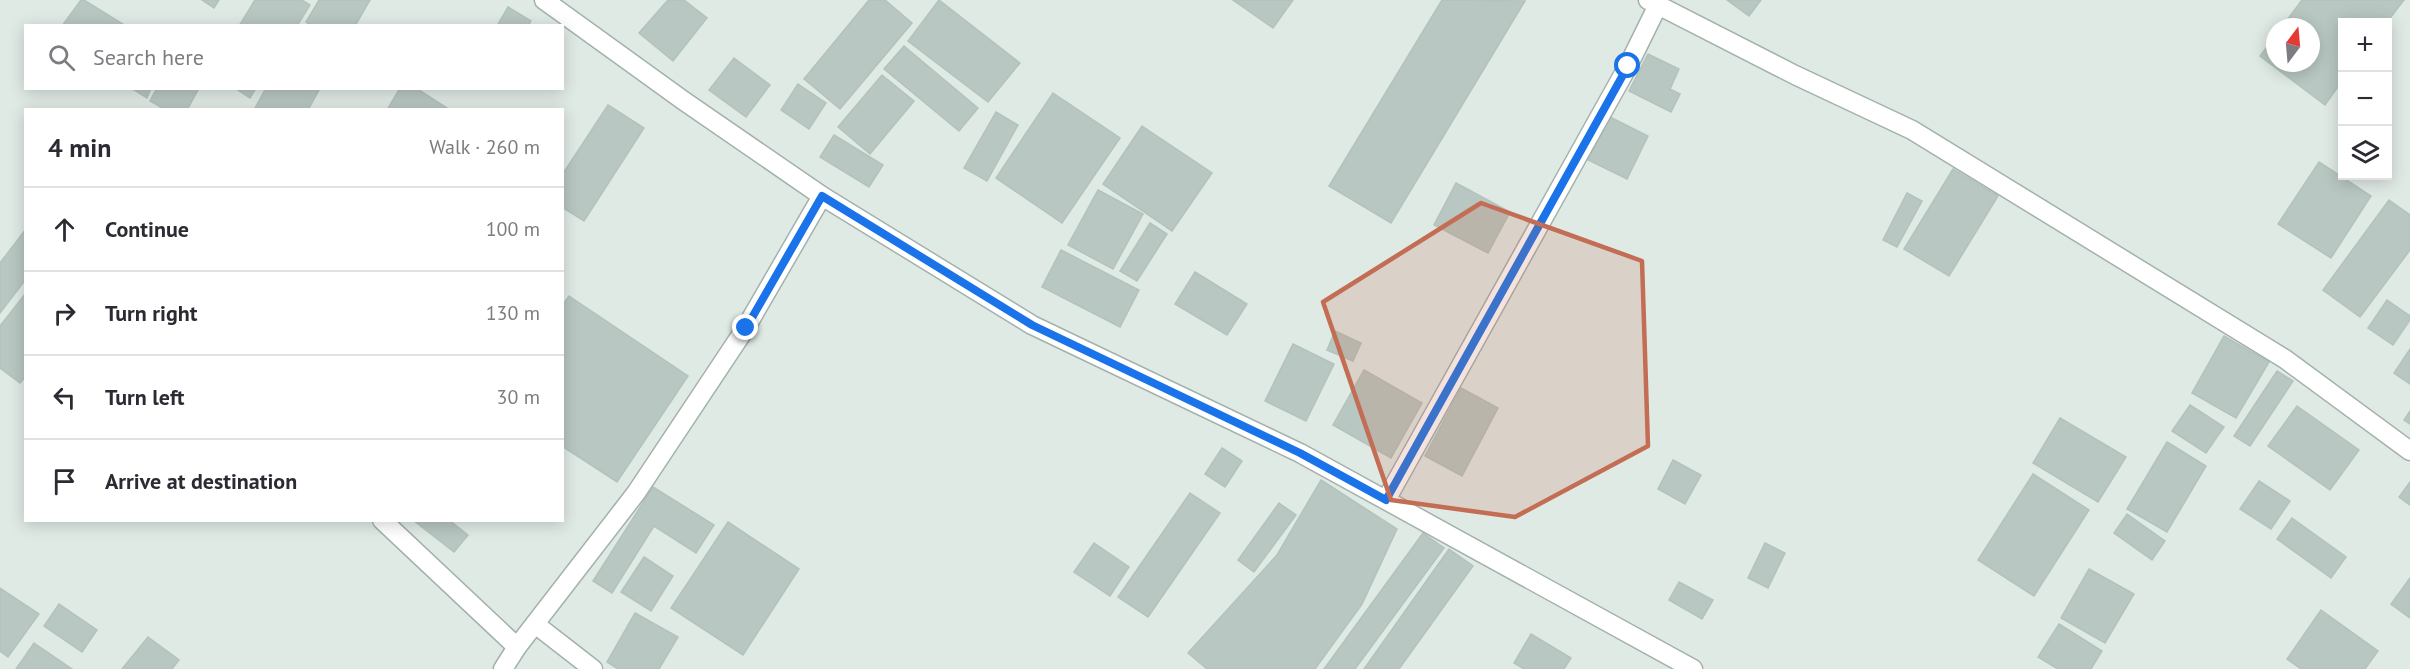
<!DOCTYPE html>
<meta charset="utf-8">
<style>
:root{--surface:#fff;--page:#f7f7f7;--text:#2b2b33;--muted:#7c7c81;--line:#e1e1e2}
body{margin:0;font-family:"PT Sans",sans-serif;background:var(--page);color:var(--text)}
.controls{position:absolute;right:18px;top:18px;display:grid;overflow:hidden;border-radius:0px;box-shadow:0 3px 15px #0003}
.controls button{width:54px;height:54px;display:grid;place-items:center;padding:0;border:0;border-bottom:2px solid var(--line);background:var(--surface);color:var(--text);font:30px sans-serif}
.compass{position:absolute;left:2266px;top:18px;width:54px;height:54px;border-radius:50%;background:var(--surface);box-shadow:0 3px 15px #0003;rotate:16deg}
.stop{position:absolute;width:18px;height:18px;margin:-14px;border:4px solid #1a73e8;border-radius:50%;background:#fff}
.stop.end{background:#1a73e8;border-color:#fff;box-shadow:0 2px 6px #0008}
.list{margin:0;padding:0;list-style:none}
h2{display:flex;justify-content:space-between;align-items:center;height:78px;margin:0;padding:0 24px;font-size:26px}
h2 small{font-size:20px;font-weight:400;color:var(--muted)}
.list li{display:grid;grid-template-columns:39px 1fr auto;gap:18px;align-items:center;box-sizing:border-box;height:84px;padding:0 24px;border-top:2px solid var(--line)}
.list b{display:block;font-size:22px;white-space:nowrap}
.list em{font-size:20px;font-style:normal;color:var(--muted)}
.icon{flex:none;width:33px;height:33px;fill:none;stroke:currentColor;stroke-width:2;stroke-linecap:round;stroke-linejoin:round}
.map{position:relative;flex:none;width:2410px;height:669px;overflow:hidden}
.search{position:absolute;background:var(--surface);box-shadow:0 3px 15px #0003;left:24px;top:24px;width:540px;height:66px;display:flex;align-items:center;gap:15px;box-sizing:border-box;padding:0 21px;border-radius:0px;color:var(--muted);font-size:22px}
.panel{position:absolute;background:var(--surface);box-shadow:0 3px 15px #0003;left:24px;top:108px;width:540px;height:414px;border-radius:0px}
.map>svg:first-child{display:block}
.building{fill:#b8c7c1;stroke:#b2c3bc;stroke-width:1.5}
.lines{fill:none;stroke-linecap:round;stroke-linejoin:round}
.minor-casing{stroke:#a3b1ac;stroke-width:21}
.tertiary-casing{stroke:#a3b1ac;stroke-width:21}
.minor{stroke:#fff;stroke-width:18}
.tertiary{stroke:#fff;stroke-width:18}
.route{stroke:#1a73e8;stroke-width:8}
.marked{fill:#c36d54;fill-opacity:0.2;stroke:#c36d54;stroke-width:4.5;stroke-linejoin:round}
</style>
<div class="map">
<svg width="2410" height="669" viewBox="0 0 2410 669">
<rect width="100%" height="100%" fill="#e0eae5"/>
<g class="building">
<polygon points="81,0 84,0 126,26 62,26"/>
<polygon points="202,0 219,0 214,8"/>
<polygon points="255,0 302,0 310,5 297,26 239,26"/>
<polygon points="319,0 370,0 355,26 312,26 306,22"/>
<polygon points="668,0 684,0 707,18 673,61 639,33"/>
<polygon points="869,0 885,0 912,23 840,109 804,79"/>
<polygon points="939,0 1020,63 988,102 908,41"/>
<polygon points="1233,0 1293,0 1273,28"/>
<polygon points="1442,0 1525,1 1391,223 1329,186"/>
<polygon points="1727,0 1761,0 1749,16"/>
<polygon points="2302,0 2404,0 2387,22 2342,22 2342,81 2325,105 2260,56 2275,36 2275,63 2311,63 2311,27 2282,27"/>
<polygon points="508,7 531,21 528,26 497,26"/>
<polygon points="904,46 978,108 959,131 884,69"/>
<polygon points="1648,54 1679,69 1670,89 1680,94 1671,112 1629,91"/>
<polygon points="734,58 770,85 746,117 709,90"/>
<polygon points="882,75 914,101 870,154 838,127"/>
<polygon points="798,84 826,103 809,129 781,110"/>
<polygon points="131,88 151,88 147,98"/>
<polygon points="157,88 199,88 187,110 166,110 150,101"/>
<polygon points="235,88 256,88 250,98"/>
<polygon points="266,88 320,88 308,110 254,110"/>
<polygon points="400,88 416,88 450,110 387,110"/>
<polygon points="1053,93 1120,138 1062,223 996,178"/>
<polygon points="608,105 644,128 584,221 562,207 562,175"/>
<polygon points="996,112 1018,125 987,181 964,168"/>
<polygon points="1604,114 1648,136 1627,179 1582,157"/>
<polygon points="1142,126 1212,173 1172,231 1103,184"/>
<polygon points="834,135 883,165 869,187 820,157"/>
<polygon points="2319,162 2371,196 2331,258 2278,224"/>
<polygon points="1953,169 1998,196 1949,276 1904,249"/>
<polygon points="1456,183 1510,212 1488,253 1434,225"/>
<polygon points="1098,190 1143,214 1113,269 1068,245"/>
<polygon points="1907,193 1922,201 1897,247 1883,240"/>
<polygon points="2389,200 2410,215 2410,250 2360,317 2323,290"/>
<polygon points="1150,223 1167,234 1137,281 1120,271"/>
<polygon points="26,229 26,279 0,313 0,263"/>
<polygon points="1061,250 1139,290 1120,327 1042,287"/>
<polygon points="1195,272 1247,304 1227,335 1175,304"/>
<polygon points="26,293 26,376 20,383 0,368 0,326"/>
<polygon points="569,296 688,376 617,482 562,446 562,306"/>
<polygon points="2387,300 2410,316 2410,320 2393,345 2368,328"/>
<polygon points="1335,331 1361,343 1353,361 1327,350"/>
<polygon points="2224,336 2269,362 2236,418 2192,393"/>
<polygon points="1293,344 1334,364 1306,421 1265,401"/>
<polygon points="2410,349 2410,384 2394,373"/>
<polygon points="1364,370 1422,403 1391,458 1333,425"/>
<polygon points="2277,371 2293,381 2250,446 2234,436"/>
<polygon points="1461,388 1498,408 1462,476 1425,456"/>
<polygon points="2190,405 2224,427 2206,453 2172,431"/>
<polygon points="2297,406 2359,450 2330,490 2268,446"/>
<polygon points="2410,411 2410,424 2404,420"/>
<polygon points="2060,418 2126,457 2098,502 2033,463"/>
<polygon points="2167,442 2206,466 2167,532 2127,509"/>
<polygon points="1222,448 1242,461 1225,487 1205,474"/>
<polygon points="1673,460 1701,475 1685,504 1658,489"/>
<polygon points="2033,474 2089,510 2034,596 1978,560"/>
<polygon points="1321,480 1397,529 1362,604 1315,669 1207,669 1188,653 1277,555"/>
<polygon points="2259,481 2290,501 2271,529 2240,509"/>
<polygon points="2410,482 2410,505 2399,497"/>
<polygon points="653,487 714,525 696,553 654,526 612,593 593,581"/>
<polygon points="1190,493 1220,513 1148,617 1118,597"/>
<polygon points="1279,503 1296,515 1254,572 1238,560"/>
<polygon points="2127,514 2165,541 2152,560 2114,533"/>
<polygon points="2292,518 2346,557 2331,578 2277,539"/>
<polygon points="413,520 449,520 468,535 454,552"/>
<polygon points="728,522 799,569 743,655 671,608"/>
<polygon points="1423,533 1444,548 1355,669 1324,669"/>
<polygon points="1094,543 1129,567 1110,596 1074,572"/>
<polygon points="1765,543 1785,553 1768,588 1748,578"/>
<polygon points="1449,549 1473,566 1399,669 1364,669"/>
<polygon points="644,557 673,576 651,611 621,592"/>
<polygon points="2089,569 2134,594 2105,643 2061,618"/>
<polygon points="2410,578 2410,618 2391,604"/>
<polygon points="1679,582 1713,600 1702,619 1669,600"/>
<polygon points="0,588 39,614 8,657 0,651"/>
<polygon points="59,604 97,630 82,652 44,626"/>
<polygon points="2321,610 2378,651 2365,669 2301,669 2287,659"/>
<polygon points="635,613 678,637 659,669 618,669 607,662"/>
<polygon points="2059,624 2102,651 2091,669 2058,669 2038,657"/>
<polygon points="1531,634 1571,658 1564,669 1524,669 1514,663"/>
<polygon points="148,637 179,660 172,669 122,669"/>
<polygon points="34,643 72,669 16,669"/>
</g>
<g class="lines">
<g class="minor-casing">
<g id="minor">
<polyline points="1648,0 1795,75 1912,130 2285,359 2410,451"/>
<polyline points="1386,500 1628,66 1658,5"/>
<polyline points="382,520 517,647"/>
<polyline points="535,624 593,669"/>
<polyline points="503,669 517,647 636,493 745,329 822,196"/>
</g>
</g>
<g class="tertiary-casing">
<polyline id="tertiary" points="544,0 684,101 822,196 1032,325 1300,453 1693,669"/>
</g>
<use href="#minor" class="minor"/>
<use href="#tertiary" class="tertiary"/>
</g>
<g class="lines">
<polyline class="route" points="746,328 822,196 1032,325 1300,453 1386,500 1628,66"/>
</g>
<path class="marked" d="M1481 203 1642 261 1648 446 1515 517 1391 500 1323 302Z"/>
</svg>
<div class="controls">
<button>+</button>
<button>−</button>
<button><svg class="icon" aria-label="layers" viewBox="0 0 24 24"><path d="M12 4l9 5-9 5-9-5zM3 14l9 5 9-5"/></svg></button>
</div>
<svg class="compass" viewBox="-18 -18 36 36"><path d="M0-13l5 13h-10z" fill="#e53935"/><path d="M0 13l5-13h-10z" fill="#7c7c81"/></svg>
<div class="stop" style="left:1628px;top:66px"></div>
<div class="stop end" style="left:746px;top:328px"></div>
<div class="search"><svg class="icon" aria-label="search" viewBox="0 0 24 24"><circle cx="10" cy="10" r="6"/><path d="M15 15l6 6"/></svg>Search here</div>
<section class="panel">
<h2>4 min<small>Walk · 260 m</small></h2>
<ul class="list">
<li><svg class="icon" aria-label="ahead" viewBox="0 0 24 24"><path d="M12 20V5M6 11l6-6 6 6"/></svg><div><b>Continue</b></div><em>100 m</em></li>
<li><svg class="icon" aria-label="right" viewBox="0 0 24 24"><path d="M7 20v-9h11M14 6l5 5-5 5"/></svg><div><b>Turn right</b></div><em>130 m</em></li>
<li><svg class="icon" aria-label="left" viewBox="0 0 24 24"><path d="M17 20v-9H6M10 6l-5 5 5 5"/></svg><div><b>Turn left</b></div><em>30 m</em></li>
<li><svg class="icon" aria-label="arrive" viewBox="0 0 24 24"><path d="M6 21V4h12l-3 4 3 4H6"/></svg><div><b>Arrive at destination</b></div></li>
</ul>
</section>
</div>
